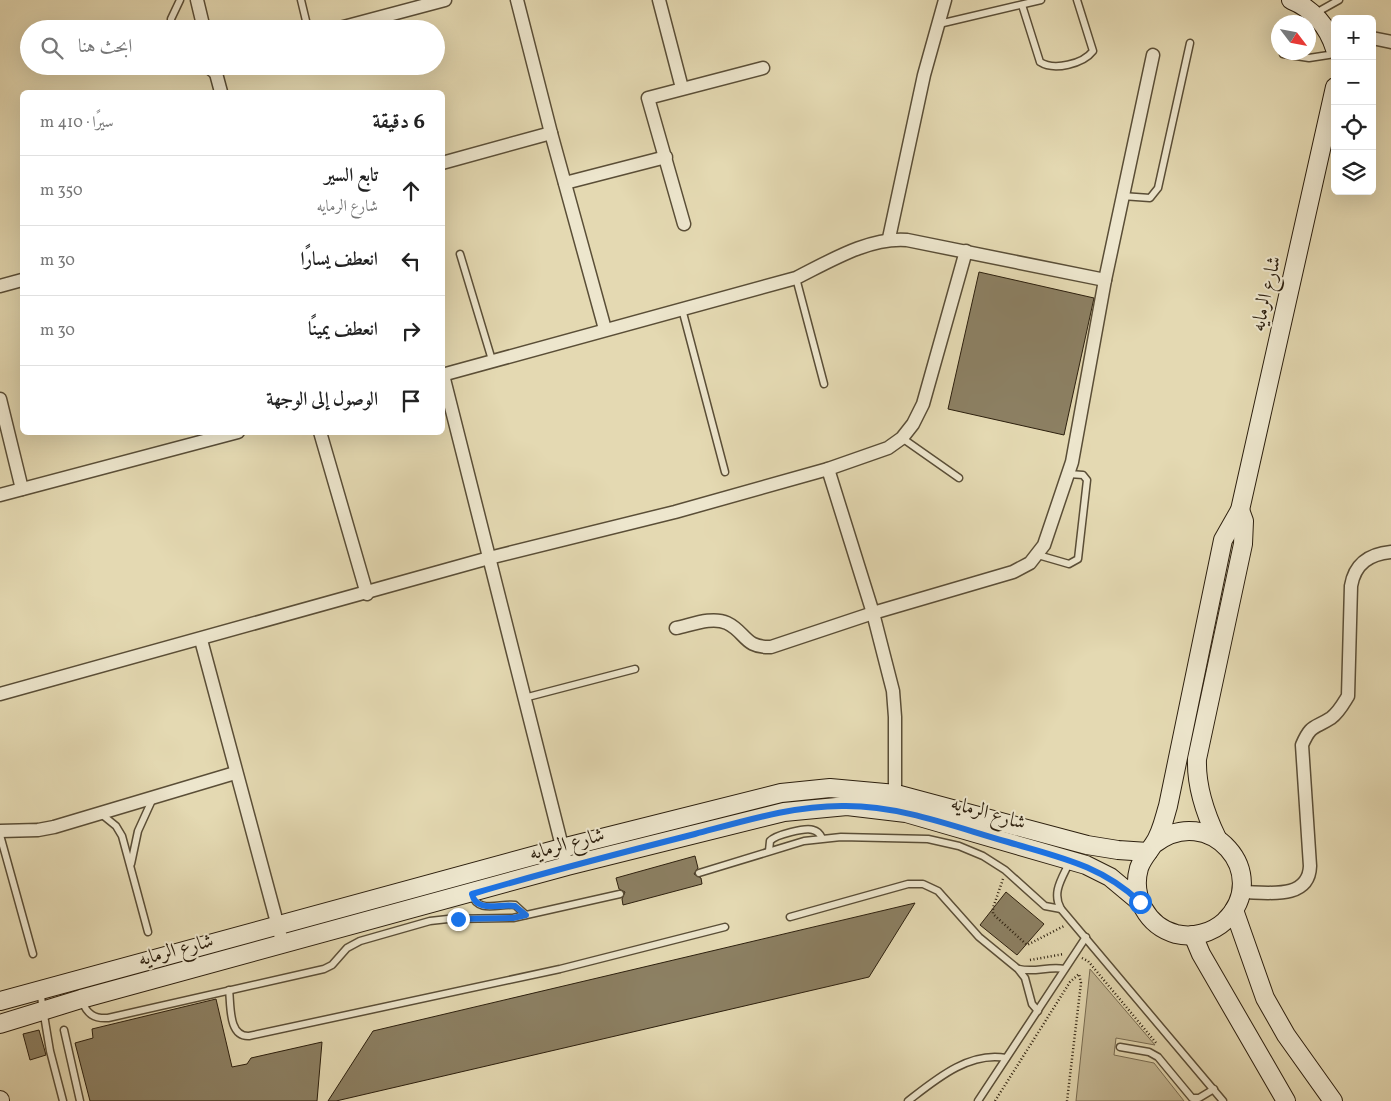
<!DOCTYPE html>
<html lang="ar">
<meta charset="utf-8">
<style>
:root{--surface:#fff;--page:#f6f6f6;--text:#222;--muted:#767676;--line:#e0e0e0}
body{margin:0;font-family:Vollkorn,Amiri,serif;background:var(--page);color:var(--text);direction:rtl}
.controls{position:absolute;right:15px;top:15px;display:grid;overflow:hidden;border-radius:8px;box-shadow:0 5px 20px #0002}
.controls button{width:45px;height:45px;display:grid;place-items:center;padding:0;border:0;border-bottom:1px solid var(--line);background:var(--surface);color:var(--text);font:25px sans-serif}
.compass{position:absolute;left:1271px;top:15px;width:45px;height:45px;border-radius:50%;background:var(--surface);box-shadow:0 5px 20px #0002;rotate:122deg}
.stop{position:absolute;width:15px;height:15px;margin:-11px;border:4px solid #1a73e8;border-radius:50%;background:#fff}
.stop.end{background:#1a73e8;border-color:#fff;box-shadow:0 1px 5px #0008}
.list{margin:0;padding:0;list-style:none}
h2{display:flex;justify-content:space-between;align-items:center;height:65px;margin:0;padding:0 20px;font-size:21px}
h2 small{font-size:16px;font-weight:400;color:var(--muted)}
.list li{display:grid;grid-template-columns:32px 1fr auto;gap:15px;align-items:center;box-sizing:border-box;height:70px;padding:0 20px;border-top:1px solid var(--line)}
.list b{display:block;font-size:19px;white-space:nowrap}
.list p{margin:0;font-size:16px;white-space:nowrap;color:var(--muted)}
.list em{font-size:16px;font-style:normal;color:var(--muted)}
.icon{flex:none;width:28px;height:28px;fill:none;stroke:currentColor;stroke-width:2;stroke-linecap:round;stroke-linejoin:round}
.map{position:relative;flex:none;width:1391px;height:1101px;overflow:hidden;direction:ltr}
.search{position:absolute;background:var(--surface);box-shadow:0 5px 20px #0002;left:20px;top:20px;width:425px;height:55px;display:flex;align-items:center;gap:12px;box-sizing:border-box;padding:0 18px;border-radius:28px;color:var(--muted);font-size:19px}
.panel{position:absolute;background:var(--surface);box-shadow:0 5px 20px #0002;left:20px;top:90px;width:425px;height:345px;border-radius:8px;direction:rtl}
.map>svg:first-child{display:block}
.green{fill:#c5b996;stroke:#786c52}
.building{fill:#8c8063;stroke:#2c1f0e}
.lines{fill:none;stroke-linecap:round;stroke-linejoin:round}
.lane-casing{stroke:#5a4e37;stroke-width:9}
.street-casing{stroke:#5a4e37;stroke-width:15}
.secondary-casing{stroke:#2c1f0e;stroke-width:20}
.path{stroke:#2c1f0e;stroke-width:2.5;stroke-dasharray:1 2.5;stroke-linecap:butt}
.lane{stroke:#ede6cd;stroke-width:6}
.street{stroke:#ede6cd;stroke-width:12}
.secondary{stroke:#ede6cd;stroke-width:18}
.route{stroke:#1a73e8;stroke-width:6}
.labels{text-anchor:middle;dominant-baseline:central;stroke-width:4;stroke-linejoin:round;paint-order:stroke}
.street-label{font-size:20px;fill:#2c1f0e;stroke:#ede6cd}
</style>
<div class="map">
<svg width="1391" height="1101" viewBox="0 0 1391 1101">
<rect width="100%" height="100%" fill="#e4d9b2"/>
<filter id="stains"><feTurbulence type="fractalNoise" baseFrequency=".004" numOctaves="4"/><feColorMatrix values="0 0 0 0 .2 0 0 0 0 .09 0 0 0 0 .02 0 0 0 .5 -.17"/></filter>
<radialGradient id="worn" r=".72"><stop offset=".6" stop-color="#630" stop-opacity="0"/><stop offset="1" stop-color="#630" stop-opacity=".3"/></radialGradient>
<polygon class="green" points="1090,969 1155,1045 1116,1038 1114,1055 1154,1063 1184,1101 1076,1101"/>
<g class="building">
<polygon points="979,272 1094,298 1064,435 948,409"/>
<polygon points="695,856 698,868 694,874 701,878 702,884 623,905 622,899 625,892 619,889 616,878"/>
<polygon points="1006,892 1044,924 1017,955 980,925"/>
<polygon points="915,903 869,977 336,1101 328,1101 373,1031"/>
<polygon points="216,999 232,1067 247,1064 251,1058 322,1042 317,1101 90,1101 75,1043 93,1038 92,1029"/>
<polygon points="39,1030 46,1055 30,1060 23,1034"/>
</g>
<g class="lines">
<g class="lane-casing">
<g id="lane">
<polyline points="301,0 308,29"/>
<path d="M1022 5 1040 62C1054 71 1083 64 1093 51L1077 0"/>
<polyline points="1314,14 1339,0"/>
<polyline points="939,24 1041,0"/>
<polyline points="171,29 171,19 180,0"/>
<polyline points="1283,54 1309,58 1335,54"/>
<polyline points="202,66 215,76"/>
<polyline points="1122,196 1150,198 1158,188 1190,43"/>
<polyline points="460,254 492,360"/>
<polyline points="796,278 824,384"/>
<polyline points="682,309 725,472"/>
<polyline points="902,438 959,478"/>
<polyline points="1038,555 1069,564 1078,559 1087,480 1083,475 1069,474"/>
<polyline points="524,698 635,669"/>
<polyline points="100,813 116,826 122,836 148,932"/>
<polyline points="0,835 33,954"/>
<path d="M769 851 770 841C775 835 806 827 813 830 818 831 820 834 822 838"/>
<path d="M1070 861C1063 877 1051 892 1061 909L1223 1101"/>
<polyline points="131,864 138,831 153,798"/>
<polyline points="699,873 804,841 841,837 928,839 959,846 983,856 1005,870 1045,906 1061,909"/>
<path d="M472 894C477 914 500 903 515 905L526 915"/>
<polyline points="790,917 908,884 923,884 938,891 979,937 1018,969 1025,978 1032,1004 1038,1011"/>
<path d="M1019 969C1034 973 1049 966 1064 969"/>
<path d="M229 990C231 1005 228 1037 249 1036L560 969 725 927"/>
<polyline points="40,991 50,1051 63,1101"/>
<path d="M82 1001C87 1014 94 1019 108 1018L324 969 332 965 347 948 360 941 430 921 448 919 513 918 620 894"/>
<polyline points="64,1030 80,1101"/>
<polyline points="1120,1047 1149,1052 1158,1057 1192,1098 1199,1098 1214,1089"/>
<path d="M908 1101C935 1080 969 1051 1006 1058"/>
<polyline points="978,1101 1086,937"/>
</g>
</g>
<g class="street-casing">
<g id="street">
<polyline points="197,0 204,29"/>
<polyline points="517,0 551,133 605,329"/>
<polyline points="659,0 682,88"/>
<polyline points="336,29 445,0"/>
<polyline points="1372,38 1391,42"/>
<polyline points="214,66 221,92"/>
<polyline points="442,163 551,133"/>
<polyline points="565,183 666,157"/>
<polyline points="684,224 648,98 763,68"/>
<polyline points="889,238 924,75 945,0"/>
<polyline points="0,286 22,280"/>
<path d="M442 375 796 278C830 261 869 237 907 240L1105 280"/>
<polyline points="443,375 567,866"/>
<polyline points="0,399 22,489"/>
<polyline points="320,432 367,594"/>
<polyline points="828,469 873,613 893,691 895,717 895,801"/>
<polyline points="0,495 238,432"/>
<path d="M676 628C691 625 712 616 727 623 746 632 744 648 771 647L873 613 1013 572 1030 563 1044 545 1072 462 1105 280 1153 55"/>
<polyline points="201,640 283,945"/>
<polyline points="0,694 489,558 675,512 828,469 888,448 902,438 913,424 923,404 966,251"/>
<polyline points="0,831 38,830 54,827 235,773"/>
<path d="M1241 892C1265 892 1309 901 1310 866L1302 745C1311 724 1314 729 1331 718 1339 712 1343 704 1348 696L1351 586C1355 563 1370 554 1391 552"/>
</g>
</g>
<g class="secondary-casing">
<g id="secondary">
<path d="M1291 0C1313 9 1328 27 1335 49"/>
<path d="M1217 838C1205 813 1196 787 1197 759L1243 544 1244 521 1240 510"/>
<path d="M1154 844C1209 801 1273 874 1225 921 1212 933 1193 938 1176 934 1147 926 1131 896 1139 868 1142 859 1148 853 1153 845 1161 835 1164 819 1168 806L1223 540 1240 510 1335 87"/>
<polyline points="1234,910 1265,998 1286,1035 1333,1101"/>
<polyline points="1193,935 1201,954 1286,1101"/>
<polyline points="0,1001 562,848 781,793 830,788 896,794 1087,845 1118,850 1148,852"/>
<polyline points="0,1024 81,999 567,866 784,812 847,806 906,813 1086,865 1110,877 1140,902"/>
<polyline points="0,1100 0,1101"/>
</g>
</g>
<g class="path">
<polyline points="1003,879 993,908 993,914 1027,945 1064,926"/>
<polyline points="1082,958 1088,961 1157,1044"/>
<polyline points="1030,960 1064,954"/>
<polyline points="995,1101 1070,982 1079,974 1081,983 1067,1101"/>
</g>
<use href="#lane" class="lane"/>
<use href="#street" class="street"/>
<use href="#secondary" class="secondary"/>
</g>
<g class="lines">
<path class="route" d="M458 919 513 918 526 915 515 906C500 903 477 914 472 894 546 872 620 853 695 834 744 821 795 805 846 806 902 806 955 827 1008 842 1058 857 1101 865 1140 902"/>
</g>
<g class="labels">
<g class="street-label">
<text transform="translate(1267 294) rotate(-77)">شارع الرمايه</text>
<text transform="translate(988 814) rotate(16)">شارع الرمايه</text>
<text transform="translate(567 845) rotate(-15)">شارع الرمايه</text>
<text transform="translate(176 951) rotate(-15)">شارع الرمايه</text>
</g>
</g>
<rect width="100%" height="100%" filter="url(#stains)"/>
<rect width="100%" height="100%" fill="url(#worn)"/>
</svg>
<div class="controls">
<button>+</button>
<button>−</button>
<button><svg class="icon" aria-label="locate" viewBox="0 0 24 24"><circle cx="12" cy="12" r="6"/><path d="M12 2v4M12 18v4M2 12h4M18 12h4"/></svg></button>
<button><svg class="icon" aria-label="layers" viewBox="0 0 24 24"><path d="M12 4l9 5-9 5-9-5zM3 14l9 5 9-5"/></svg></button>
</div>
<svg class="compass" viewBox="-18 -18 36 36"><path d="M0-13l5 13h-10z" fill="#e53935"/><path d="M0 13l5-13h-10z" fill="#767676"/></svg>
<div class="stop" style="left:1140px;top:902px"></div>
<div class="stop end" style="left:458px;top:919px"></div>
<div class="search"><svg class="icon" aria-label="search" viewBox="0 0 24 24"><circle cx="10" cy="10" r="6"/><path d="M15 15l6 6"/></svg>ابحث هنا</div>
<section class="panel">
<h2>6 دقيقة<small>سيرًا · 410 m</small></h2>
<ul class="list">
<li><svg class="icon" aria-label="ahead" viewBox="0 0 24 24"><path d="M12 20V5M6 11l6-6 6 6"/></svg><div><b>تابع السير</b><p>شارع الرمايه</p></div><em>350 m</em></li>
<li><svg class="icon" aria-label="left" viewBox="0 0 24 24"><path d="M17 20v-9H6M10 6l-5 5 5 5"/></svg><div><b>انعطف يسارًا</b></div><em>30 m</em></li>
<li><svg class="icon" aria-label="right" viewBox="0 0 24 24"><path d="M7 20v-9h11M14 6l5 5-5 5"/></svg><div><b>انعطف يمينًا</b></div><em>30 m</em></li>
<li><svg class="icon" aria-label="arrive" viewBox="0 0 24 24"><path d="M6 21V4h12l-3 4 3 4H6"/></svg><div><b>الوصول إلى الوجهة</b></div></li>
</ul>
</section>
</div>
